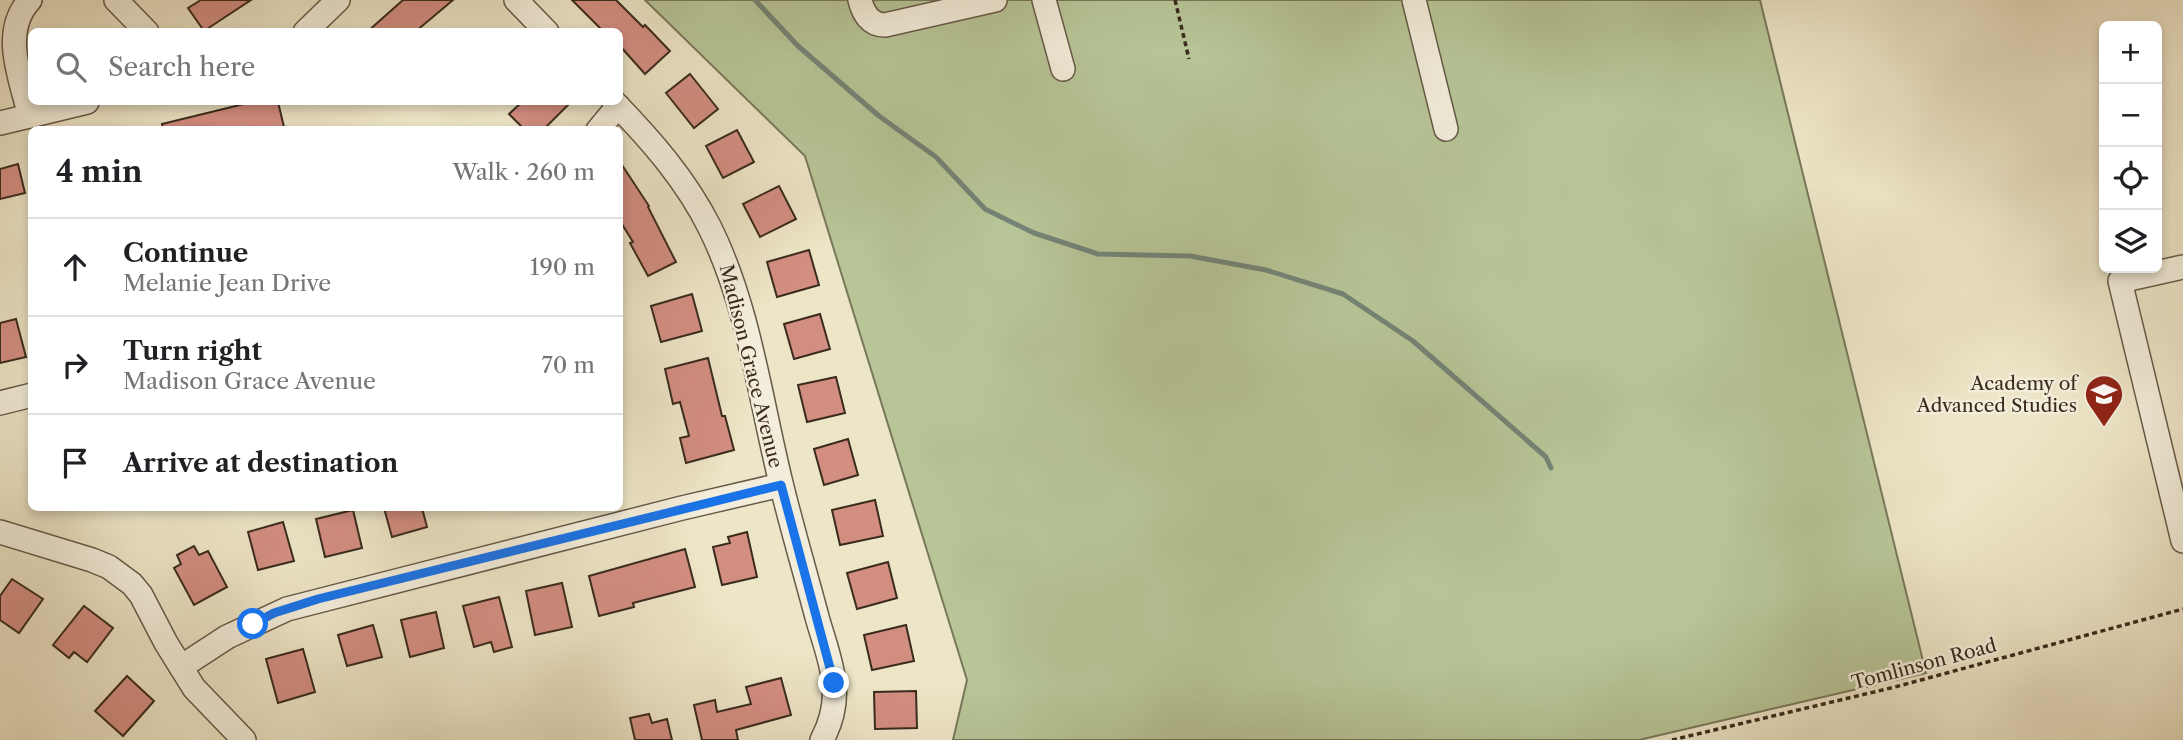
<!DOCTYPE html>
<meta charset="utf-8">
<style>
:root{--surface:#fff;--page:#f2f2f2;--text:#202124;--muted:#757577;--line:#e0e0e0}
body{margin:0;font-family:"Libre Caslon Text",serif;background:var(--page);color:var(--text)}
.controls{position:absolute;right:21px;top:21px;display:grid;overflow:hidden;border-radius:10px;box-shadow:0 4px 10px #0003}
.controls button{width:63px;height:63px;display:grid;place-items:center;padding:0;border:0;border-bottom:2px solid var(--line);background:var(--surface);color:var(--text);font:35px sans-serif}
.stop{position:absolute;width:21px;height:21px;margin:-16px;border:5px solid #1a73e8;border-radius:50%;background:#fff}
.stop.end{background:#1a73e8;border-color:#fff;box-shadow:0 2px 7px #0008}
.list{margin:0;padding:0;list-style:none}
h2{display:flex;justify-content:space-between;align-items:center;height:91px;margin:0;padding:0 28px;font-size:30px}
h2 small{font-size:23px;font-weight:400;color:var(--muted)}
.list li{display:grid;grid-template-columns:46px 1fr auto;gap:21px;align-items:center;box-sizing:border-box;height:98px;padding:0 28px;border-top:2px solid var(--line)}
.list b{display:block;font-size:26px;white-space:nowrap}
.list p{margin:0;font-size:23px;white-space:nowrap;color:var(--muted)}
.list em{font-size:23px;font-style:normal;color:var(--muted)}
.icon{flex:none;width:38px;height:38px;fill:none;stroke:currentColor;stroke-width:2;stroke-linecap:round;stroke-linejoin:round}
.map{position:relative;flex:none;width:2183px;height:740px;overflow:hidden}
.search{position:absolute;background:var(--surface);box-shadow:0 4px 10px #0003;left:28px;top:28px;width:595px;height:77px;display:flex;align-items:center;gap:18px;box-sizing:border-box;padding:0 24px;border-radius:10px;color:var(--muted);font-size:26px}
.panel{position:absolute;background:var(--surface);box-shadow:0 4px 10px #0003;left:28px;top:126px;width:595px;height:385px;border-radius:10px}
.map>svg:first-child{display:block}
.green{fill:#b7c597;stroke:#78785a;stroke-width:2}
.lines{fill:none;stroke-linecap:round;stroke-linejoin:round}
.stream{stroke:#748476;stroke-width:5}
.building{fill:#d38e82;stroke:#3a2b1d;stroke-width:2}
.minor-casing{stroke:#675a48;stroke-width:26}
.path{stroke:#3a2b1d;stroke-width:3.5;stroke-dasharray:5 3.5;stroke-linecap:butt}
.minor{stroke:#f3eedb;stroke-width:23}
.route{stroke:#1a73e8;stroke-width:9}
.labels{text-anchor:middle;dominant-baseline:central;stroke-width:5;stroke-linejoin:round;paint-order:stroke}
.street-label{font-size:19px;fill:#3a2b1d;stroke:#f3eedb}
.poi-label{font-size:19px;fill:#3a2b1d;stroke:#f3eedb;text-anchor:end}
</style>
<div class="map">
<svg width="2183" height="740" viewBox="0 0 2183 740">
<rect width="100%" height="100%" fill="#ede5c7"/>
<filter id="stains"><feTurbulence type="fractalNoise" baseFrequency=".00286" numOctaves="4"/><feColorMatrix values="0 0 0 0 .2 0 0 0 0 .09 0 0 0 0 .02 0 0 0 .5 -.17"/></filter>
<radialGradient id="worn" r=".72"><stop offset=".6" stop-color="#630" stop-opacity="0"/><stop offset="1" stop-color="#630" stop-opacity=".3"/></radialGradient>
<polygon class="green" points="645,0 1760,0 1926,673 1639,740 953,740 967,680 805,156"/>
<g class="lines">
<polyline class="stream" points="755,0 798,46 879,116 936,157 985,209 1034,233 1098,254 1190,256 1266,270 1343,294 1413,341 1546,457 1551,468"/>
</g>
<g class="building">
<polygon points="201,0 251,0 204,31 188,8"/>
<polygon points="403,0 453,0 415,32 367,32"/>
<polygon points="572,0 616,0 643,27 645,25 670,51 645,74 620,46 620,32 602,30"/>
<polygon points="690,74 718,109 694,128 666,93"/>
<polygon points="252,102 278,102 284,127 271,130 163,130 162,124"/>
<polygon points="522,102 571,102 543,130 525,130 509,114"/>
<polygon points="737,130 754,162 723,178 706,146"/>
<polygon points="620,162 649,206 648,207 676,262 648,276 630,243 633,242 620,221"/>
<polygon points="18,164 25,193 0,199 0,169"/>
<polygon points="779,186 796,219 760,237 743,204"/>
<polygon points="809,250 819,285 777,297 767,262"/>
<polygon points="692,294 702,331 661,342 651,306"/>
<polygon points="820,314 830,349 794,359 784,324"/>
<polygon points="16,319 26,357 0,363 0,323"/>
<polygon points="708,358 722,416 725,416 734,450 686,463 680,438 689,436 680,402 673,404 665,369"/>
<polygon points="836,377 845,413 807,422 798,385"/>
<polygon points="848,439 858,475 824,485 814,449"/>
<polygon points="875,500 883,536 840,545 832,510"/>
<polygon points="384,508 422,508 427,527 392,537"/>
<polygon points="353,510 362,548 325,557 316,519"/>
<polygon points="283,522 294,561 258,570 248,532"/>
<polygon points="747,532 757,577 722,585 713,547 730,543 728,537"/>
<polygon points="194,546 199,555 208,551 227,587 194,605 174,568 181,564 177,555"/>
<polygon points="685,549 695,587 633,603 634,607 599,616 589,576"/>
<polygon points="888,562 897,598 857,609 847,573"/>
<polygon points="12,579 43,599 19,633 0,620 0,596"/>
<polygon points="562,583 572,627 535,635 526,591"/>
<polygon points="499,597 512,647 494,652 491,642 474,647 463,606"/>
<polygon points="84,606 113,628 87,662 74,652 69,658 53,645"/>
<polygon points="436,612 444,648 410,657 401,620"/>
<polygon points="373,625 382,657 347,666 338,635"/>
<polygon points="906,625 914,661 872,670 864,635"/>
<polygon points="303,649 315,692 278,703 266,659"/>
<polygon points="127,676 154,701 123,736 95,711"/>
<polygon points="781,678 791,715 736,730 738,740 702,740 694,705 715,700 717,712 751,704 746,687"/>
<polygon points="916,691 917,728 875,729 874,692"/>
<polygon points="649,714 652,723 667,719 672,740 635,740 630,718"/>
</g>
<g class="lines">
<g class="minor-casing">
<g id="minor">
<polyline points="116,0 147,32"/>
<polyline points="516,0 547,32"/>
<path d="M860 0C863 13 870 25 885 25L995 0"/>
<polyline points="1044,0 1063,69"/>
<polyline points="1414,0 1446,129"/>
<polyline points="305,32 338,0"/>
<path d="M614 102C651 140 686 180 710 228 749 307 760 398 781 483 792 528 805 572 817 617 823 639 832 661 834 684 836 703 831 723 822 740"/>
<path d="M30 116C21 79 0 32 30 0"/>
<polyline points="0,123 87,102"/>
<polyline points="598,130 618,106"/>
<polyline points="2183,267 2120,281 2183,541"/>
<polyline points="0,403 32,395"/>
<polyline points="0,532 92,560 109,567 132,584 141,595 166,643 194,688 244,740"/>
<polyline points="181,667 227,637 287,609 682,508 781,485"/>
</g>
</g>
<g class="path">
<polyline points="1175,0 1189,59"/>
<polyline points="1672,740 1895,687 2183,609"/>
</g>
<use href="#minor" class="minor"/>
</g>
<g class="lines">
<polyline class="route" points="253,624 274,613 318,599 781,485 834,683"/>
</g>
<defs>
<g id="school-pin" transform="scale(2.0125)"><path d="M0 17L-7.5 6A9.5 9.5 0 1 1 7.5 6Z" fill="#8f2418" stroke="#f3eedb"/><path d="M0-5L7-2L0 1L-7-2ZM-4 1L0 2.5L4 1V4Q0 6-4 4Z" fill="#fff"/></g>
</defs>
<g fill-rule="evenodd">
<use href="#school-pin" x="2104" y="394"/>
</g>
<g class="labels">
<g class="street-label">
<text transform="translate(751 366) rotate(76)">Madison Grace Avenue</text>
<text transform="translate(1924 664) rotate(-15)">Tomlinson Road</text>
</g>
<g class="poi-label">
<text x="2077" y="383">Academy of<tspan x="2077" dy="22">Advanced Studies</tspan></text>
</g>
</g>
<rect width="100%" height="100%" filter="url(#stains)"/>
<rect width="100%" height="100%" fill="url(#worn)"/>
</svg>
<div class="controls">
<button>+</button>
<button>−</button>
<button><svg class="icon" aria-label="locate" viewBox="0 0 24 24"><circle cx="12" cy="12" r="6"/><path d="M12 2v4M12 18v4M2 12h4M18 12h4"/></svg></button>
<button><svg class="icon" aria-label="layers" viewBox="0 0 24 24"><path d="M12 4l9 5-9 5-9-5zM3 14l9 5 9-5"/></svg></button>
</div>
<div class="stop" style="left:253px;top:624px"></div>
<div class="stop end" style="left:834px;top:683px"></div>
<div class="search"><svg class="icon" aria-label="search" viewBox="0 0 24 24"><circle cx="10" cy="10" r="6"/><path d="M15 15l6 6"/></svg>Search here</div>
<section class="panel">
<h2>4 min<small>Walk · 260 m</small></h2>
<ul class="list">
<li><svg class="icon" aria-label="ahead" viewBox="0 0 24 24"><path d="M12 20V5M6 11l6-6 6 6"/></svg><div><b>Continue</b><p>Melanie Jean Drive</p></div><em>190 m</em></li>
<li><svg class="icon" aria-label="right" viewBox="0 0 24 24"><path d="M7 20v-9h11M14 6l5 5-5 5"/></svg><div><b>Turn right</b><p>Madison Grace Avenue</p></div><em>70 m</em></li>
<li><svg class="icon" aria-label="arrive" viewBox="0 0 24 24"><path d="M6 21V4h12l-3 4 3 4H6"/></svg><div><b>Arrive at destination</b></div></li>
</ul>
</section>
</div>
